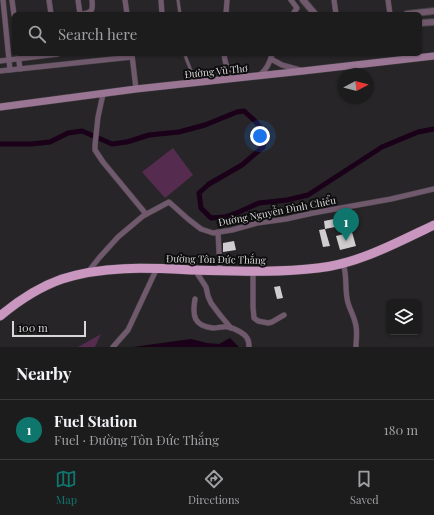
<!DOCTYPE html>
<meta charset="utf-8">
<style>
:root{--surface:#1d1c1d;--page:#2a292a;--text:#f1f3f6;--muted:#a0a1a4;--line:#3b3a3b;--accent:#0f766e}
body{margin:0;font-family:"Playfair Display",serif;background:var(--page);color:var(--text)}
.controls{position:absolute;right:12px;bottom:12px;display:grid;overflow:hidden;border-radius:6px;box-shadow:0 1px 3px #0004}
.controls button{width:36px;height:36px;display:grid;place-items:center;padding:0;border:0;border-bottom:1px solid var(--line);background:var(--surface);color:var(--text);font:20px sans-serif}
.compass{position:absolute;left:338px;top:68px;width:36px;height:36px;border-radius:50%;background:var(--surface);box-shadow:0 1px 3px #0004;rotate:83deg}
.scale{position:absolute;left:12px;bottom:10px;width:74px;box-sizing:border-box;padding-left:4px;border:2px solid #d8d7d8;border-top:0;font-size:11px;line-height:14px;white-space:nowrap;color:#d8d7d8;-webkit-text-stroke:3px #0f0e0f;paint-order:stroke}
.you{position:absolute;left:260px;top:136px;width:14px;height:14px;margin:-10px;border:3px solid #fff;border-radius:50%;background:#1a73e8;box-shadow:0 0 0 6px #1a73e833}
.badge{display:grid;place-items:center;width:26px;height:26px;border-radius:50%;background:var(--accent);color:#fff;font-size:13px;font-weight:700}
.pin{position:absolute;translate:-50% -33px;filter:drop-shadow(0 1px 2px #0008)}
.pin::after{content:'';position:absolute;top:21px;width:14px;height:12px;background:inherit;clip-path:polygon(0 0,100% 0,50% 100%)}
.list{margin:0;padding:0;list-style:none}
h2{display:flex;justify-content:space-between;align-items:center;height:52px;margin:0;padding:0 16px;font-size:17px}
h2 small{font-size:13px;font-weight:400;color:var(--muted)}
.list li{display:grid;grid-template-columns:26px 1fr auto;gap:12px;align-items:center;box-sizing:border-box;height:60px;padding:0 16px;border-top:1px solid var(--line)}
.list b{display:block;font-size:15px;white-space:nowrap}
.list p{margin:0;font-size:13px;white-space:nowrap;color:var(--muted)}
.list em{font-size:13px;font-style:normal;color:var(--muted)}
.icon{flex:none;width:22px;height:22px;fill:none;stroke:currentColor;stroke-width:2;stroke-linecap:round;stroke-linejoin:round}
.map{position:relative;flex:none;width:434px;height:347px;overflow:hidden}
.search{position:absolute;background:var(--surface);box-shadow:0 1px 3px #0004;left:12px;right:12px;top:12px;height:44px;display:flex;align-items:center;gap:10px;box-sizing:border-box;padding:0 14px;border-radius:6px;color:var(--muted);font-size:15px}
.sheet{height:112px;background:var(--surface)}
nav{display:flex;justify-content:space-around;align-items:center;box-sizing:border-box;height:56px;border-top:1px solid var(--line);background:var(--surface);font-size:11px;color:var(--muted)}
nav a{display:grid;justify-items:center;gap:2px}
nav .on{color:var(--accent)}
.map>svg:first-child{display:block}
.green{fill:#562b50}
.water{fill:#1a0018}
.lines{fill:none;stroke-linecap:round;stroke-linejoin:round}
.canal{stroke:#1a0018;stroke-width:5}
.building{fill:#d0cdcf}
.service-casing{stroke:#434143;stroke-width:4}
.minor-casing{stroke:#434143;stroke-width:6}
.tertiary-casing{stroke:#434143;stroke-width:8}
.secondary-casing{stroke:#434143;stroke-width:8}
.trunk-casing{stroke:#434143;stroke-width:10}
.service{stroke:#70596c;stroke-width:2.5}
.minor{stroke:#70596c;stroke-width:5}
.tertiary{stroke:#70596c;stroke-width:6}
.secondary{stroke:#9a7694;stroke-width:7}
.trunk{stroke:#c996c0;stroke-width:9}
.labels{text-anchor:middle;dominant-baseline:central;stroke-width:4;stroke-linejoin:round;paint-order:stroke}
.street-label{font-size:10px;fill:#d8d7d8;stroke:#0f0e0f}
</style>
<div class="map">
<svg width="434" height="347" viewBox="0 0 434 347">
<rect width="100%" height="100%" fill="#272527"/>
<g class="green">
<polygon points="173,148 193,175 165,198 142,172"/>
<polygon points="101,334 95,347 78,347"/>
</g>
<polygon class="water" points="230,338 239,347 133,347 191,339 207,343 219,344"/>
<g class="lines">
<polyline class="canal" points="0,144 31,144 50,142 68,133 82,131 112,144 127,142 149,135 179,132 205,125 237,112 244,111 256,122 265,134 263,147 242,165 209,184 199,193 201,208 211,218 225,217 239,212 259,203 287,200 308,195 382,147 418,132 434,129"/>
</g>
<g class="building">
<polygon points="334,219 335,227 325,229 324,221"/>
<polygon points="325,229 330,246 323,247 319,230"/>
<polygon points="352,232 356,246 340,250 336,236"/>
<polygon points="234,241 236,250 223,252 223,243"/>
<polygon points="280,286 283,298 277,299 274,287"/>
</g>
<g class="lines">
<g class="service-casing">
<g id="service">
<polyline points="178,0 180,14"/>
<polyline points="185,54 186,58 195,81"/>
</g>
</g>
<g class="minor-casing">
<g id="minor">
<polyline points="3,0 10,70"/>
<polyline points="12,0 14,15"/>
<polyline points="49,0 51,14"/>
<polyline points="78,0 80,14"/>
<polyline points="125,0 127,14"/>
<polyline points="161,0 162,14"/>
<polyline points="291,0 297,8 293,14"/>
<polyline points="334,0 336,14"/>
<polyline points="388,0 390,14"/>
<path d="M82 14C93 12 93 10 92 0"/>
<polyline points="226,14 227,0"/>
<polyline points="18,54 20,69"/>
<path d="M224 54C226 71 229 70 243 78"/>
<polyline points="132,55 136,89"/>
<polyline points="271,59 282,65 300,70"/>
<polyline points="0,61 58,54"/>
<polyline points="0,71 132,57"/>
<path d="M260 75C267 69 270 63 272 54"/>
<polyline points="103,94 98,117 95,145 95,150 103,162 146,214"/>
<polyline points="218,232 220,271"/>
<path d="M343 263C347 274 345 286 347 298 348 307 353 313 355 322 358 330 356 339 356 347"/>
<polyline points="195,270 206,287 208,296 211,303 220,315 231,328"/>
<polyline points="88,272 99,258 118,237 143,216 169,202 188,219 201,229 213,233 232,230 257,223 286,219 313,213 391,199 434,189"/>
<polyline points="253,272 253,307 254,318 258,321 268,323 272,322 284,315"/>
<path d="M195 299C192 316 194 326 213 328 218 328 223 326 228 327 234 328 244 333 247 338 249 341 249 344 249 347"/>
<polyline points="113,347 128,330 157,268"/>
</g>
</g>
<g class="tertiary-casing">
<g id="tertiary">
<polyline points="303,0 315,14"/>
<polyline points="407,14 434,11"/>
<polyline points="420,23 434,22"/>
</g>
</g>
<g class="secondary-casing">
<polyline id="secondary" points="0,107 136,89 303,71 434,56"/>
</g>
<g class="trunk-casing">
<path id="trunk" d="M0 316C18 301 39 287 62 279 105 265 150 268 194 270 236 271 277 273 318 268 358 264 398 242 434 225"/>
</g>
<use href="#service" class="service"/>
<use href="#minor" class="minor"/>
<use href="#tertiary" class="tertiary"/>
<use href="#secondary" class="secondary"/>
<use href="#trunk" class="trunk"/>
</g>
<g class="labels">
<g class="street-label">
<text transform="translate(216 71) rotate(-6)">Đường Vũ Thơ</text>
<text transform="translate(277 211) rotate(-11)">Đường Nguyễn Đình Chiểu</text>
<text transform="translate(216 259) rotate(1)">Đường Tôn Đức Thắng</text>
</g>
</g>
</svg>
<div class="controls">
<button><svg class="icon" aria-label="layers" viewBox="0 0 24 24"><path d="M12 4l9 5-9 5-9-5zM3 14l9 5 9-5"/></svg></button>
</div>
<svg class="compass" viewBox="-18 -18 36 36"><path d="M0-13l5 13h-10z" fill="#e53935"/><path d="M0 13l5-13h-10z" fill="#a0a1a4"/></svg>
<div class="scale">100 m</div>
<div class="you"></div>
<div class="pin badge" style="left:346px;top:241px">1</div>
<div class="search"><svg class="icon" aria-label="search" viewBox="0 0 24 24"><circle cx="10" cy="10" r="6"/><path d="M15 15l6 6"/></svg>Search here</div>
</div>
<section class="sheet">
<h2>Nearby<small></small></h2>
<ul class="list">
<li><span class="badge">1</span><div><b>Fuel Station</b><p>Fuel · Đường Tôn Đức Thắng</p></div><em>180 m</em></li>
</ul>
</section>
<nav>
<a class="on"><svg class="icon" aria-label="map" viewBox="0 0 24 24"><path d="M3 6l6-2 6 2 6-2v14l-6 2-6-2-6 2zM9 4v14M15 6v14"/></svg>Map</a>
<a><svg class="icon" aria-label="directions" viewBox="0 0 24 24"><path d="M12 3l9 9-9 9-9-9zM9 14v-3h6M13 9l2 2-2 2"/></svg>Directions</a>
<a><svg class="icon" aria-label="saved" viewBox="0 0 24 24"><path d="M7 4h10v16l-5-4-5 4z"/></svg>Saved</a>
</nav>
